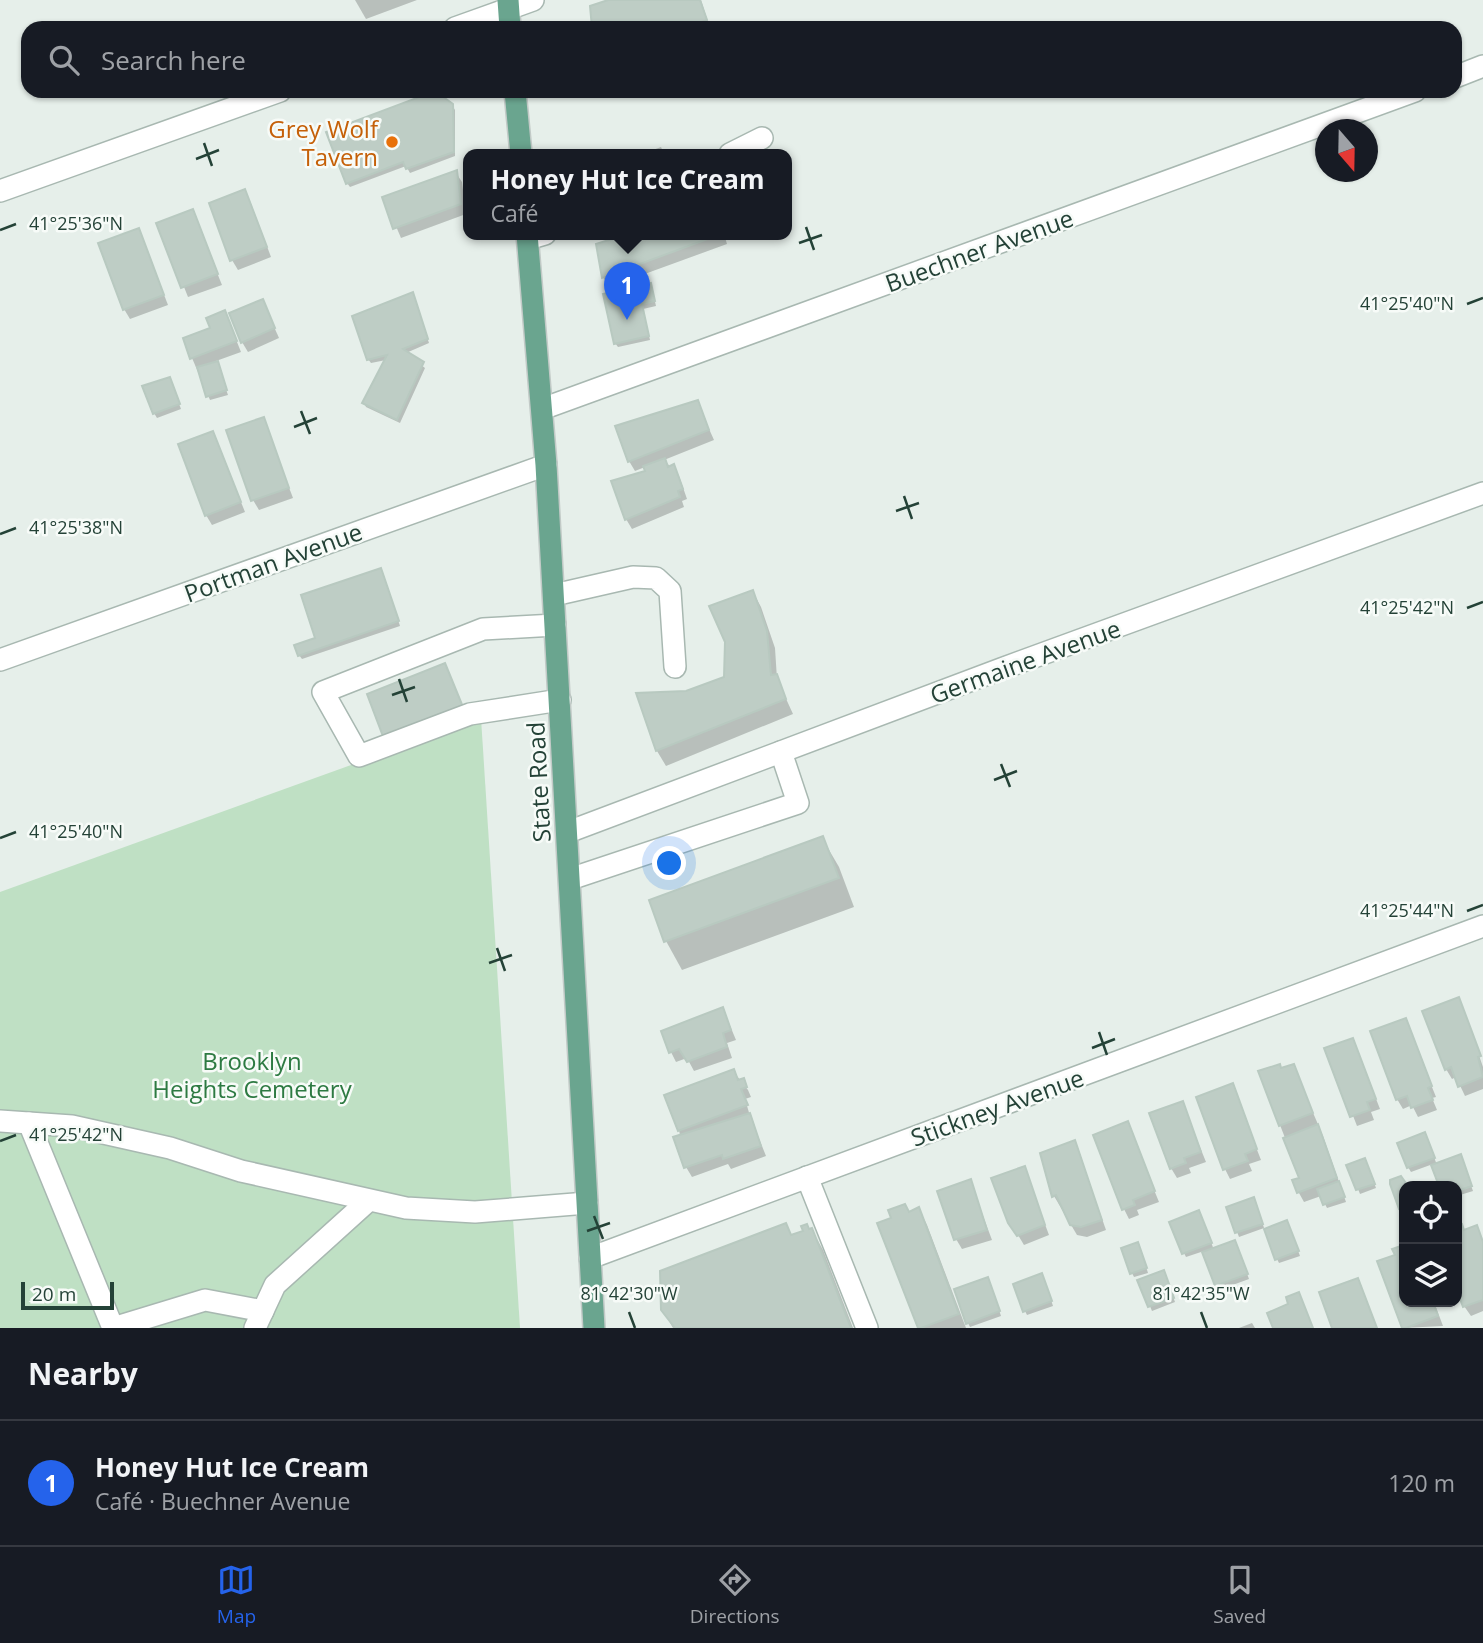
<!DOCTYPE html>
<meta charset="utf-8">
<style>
:root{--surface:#171b24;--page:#242831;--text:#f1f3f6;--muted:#9ea1a6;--line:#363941;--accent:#2563eb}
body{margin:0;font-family:"Open Sans",sans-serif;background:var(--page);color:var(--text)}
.controls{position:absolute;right:21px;bottom:21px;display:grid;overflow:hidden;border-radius:14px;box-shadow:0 2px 5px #0004}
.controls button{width:63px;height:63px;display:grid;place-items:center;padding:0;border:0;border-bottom:2px solid var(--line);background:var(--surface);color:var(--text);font:35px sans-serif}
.compass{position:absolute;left:1315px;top:119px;width:63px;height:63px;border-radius:50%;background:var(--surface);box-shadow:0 2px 5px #0004;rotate:160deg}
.scale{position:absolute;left:21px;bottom:18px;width:93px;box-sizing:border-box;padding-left:7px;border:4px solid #244237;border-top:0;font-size:19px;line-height:24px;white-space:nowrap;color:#244237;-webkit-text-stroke:5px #f7fbf8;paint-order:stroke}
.you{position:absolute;left:670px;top:864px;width:24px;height:24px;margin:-18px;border:5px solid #fff;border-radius:50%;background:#1a73e8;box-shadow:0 0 0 10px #1a73e833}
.badge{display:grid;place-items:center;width:46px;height:46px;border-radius:50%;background:var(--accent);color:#fff;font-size:23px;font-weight:700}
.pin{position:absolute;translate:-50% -58px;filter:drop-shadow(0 2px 4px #0008)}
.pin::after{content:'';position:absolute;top:37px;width:24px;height:21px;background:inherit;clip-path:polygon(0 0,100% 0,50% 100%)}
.popup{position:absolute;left:463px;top:149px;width:329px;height:91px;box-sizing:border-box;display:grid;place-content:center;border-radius:14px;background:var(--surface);filter:drop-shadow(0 2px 5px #0005);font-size:23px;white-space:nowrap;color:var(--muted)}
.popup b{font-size:26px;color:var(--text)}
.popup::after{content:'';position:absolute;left:50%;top:100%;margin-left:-14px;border:14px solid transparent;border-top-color:var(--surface)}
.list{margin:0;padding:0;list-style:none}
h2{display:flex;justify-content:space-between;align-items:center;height:91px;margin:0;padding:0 28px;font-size:30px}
h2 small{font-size:23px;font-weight:400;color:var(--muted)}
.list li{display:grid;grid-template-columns:46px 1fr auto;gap:21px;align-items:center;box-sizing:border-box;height:126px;padding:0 28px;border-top:2px solid var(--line)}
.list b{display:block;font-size:26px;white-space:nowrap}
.list p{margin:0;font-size:23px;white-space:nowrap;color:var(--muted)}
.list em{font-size:23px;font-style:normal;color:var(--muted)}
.icon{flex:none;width:38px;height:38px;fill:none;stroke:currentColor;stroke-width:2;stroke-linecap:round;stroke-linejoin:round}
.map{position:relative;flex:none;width:1483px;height:1328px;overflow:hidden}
.search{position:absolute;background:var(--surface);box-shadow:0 2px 5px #0004;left:21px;right:21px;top:21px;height:77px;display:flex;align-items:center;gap:18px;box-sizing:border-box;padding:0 24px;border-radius:21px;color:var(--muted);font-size:26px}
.sheet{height:217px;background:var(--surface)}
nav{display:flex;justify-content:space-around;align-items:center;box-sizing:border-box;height:98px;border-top:2px solid var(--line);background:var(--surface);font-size:19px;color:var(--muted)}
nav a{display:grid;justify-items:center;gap:4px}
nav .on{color:var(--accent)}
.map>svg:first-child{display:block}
.green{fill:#bfe0c4}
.shadow{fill:#0003}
.building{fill:#becdc5;stroke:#b8c9c0;stroke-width:2}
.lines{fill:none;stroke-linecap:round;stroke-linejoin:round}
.minor-casing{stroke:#a8b8b1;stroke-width:24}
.major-casing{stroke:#c2cac7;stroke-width:24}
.minor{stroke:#fff;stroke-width:21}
.major{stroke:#6aa58f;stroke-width:21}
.ticks{fill:none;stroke:#244237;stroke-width:2.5}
.food-dot{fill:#e8710a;stroke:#f7fbf8;stroke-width:2.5}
.labels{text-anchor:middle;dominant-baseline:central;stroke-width:5;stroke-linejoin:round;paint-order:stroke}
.food-label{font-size:24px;fill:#c56008;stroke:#f7fbf8;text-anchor:end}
.street-label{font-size:24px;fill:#244237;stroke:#f7fbf8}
.park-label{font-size:24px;fill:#2d7a42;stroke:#f7fbf8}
.ticks-label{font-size:18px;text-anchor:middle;fill:#244237;stroke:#f7fbf8;stroke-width:5;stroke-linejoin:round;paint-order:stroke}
</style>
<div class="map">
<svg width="1483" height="1328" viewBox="0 0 1483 1328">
<rect width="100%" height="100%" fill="#e6efea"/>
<polygon class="green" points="481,718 520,1328 0,1328 0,892"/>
<g class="shadow">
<polygon points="355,0 417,0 366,19"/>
<polygon points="614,0 701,0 710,28 593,28"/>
<polygon points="452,105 455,110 455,156 410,173 406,166 350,187 347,183"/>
<polygon points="661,147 664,154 642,154"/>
<polygon points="456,173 462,182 466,214 401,238 384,198"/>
<polygon points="250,201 271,257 238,270 232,260"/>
<polygon points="192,211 222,285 188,297 159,224"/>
<polygon points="139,230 168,305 130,319 124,309"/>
<polygon points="634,234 724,234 727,244 609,287 603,277"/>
<polygon points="652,289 656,306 643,309 650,340 618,347 615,343"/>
<polygon points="414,298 429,343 406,353 425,368 400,423 366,407 364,403 386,360 371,363 368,359"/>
<polygon points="267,311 279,338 248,352 242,342"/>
<polygon points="225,312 241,352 216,361 228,395 210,400 192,358"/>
<polygon points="171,383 181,409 157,418 154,413"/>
<polygon points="697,402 714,440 664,460 679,476 687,499 682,501 684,507 632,529 626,519 647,472 645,467 635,471 629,461"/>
<polygon points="263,419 293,498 259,510 253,500"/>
<polygon points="213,433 245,512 212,525 206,515"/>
<polygon points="383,574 400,626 302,659 299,655"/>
<polygon points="753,592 761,607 775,648 777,679 793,714 666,766 657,751 638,695 686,693 726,679"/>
<polygon points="822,838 839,867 854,907 682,970 666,941"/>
<polygon points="723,1009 736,1040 727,1043 732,1058 694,1071 687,1058 676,1062 671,1052"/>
<polygon points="1463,1009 1483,1067 1483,1089 1465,1096 1456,1077 1452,1079 1446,1069"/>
<polygon points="1405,1020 1436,1097 1432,1098 1437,1110 1418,1117 1412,1105 1403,1109 1397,1099"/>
<polygon points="1353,1040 1380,1109 1371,1112 1374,1120 1357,1126 1327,1049"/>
<polygon points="1293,1066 1323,1136 1346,1202 1327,1208 1321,1196 1304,1202 1299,1193 1294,1181 1301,1179 1280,1125 1281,1070"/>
<polygon points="733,1071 748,1090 751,1097 745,1099 750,1116 766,1156 731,1169 728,1164 692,1177 686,1167 679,1130"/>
<polygon points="1232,1086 1261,1160 1249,1164 1252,1171 1230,1179 1225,1169"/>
<polygon points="1182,1103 1206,1162 1189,1168 1191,1173 1177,1178 1171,1168"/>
<polygon points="1127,1124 1159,1202 1137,1210 1139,1215 1129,1219 1124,1209"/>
<polygon points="1427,1139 1437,1165 1462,1160 1473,1191 1457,1196 1457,1186 1441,1186 1433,1164 1411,1172 1408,1167"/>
<polygon points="1075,1142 1106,1230 1087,1237 1077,1235 1054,1196"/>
<polygon points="1367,1164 1376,1188 1360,1194 1349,1166"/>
<polygon points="1024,1168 1049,1235 1024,1245 1018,1235"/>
<polygon points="970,1181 992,1240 962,1249 956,1239"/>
<polygon points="1256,1203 1264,1228 1239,1237 1228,1208"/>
<polygon points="919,1209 927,1225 966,1328 919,1328 909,1213"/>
<polygon points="1201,1216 1214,1250 1237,1246 1249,1279 1219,1290 1204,1251 1186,1257 1184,1253"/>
<polygon points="786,1225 792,1237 812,1230 823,1250 853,1328 673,1328 663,1310"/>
<polygon points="1461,1226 1464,1232 1476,1227 1483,1241 1483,1311 1471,1316 1457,1296 1457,1228"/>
<polygon points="1289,1227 1300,1256 1279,1263 1277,1259"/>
<polygon points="1403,1247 1404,1302 1434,1302 1443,1326 1403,1328 1397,1256"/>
<polygon points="1140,1248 1148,1273 1134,1277 1132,1273"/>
<polygon points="1166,1277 1175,1302 1152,1311 1140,1282"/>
<polygon points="1044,1279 1053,1306 1027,1315 1025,1311"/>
<polygon points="990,1283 1001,1316 970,1327 968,1323"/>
<polygon points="1252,1323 1255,1328 1239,1328"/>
</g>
<g class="building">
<polygon points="608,0 700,0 707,20 686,28 592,28 590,6"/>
<polygon points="435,91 453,104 454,152 406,169 403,162 346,184 326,132"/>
<polygon points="457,170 461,204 393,229 382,197"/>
<polygon points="245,189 267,247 230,261 209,203"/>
<polygon points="193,209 218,274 181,288 156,223"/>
<polygon points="139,228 164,295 123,310 98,243"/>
<polygon points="628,234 721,234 602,278 596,244"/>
<polygon points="651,283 655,301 642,304 649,336 614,344 603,294"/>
<polygon points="413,292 428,339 403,349 424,362 397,420 362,403 387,355 367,360 352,316"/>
<polygon points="263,299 275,328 241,343 229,313"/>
<polygon points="225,310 237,341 190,359 183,338 210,328 206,318"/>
<polygon points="218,361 227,390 206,397 197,367"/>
<polygon points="170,377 180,404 153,414 142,386"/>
<polygon points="698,400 709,430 628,462 615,426"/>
<polygon points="264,417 289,488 251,501 226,430"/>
<polygon points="213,431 241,502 205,516 178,444"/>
<polygon points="665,458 668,467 674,464 683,489 678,491 680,497 625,520 611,481 645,471 643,466"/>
<polygon points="381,568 399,621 298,656 294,645 315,638 301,595"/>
<polygon points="753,590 767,631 771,675 777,674 786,699 656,751 636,693 686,691 724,677 725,642 709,606"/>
<polygon points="445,663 463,707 384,739 367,694"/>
<polygon points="823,836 839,878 664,942 649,900"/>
<polygon points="1459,997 1481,1056 1478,1057 1483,1077 1458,1087 1451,1067 1445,1070 1422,1011"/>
<polygon points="723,1007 731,1030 723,1033 727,1047 687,1062 679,1049 669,1053 661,1031"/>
<polygon points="1406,1018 1432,1086 1428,1088 1433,1100 1411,1108 1407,1096 1396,1100 1370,1031"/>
<polygon points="1353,1038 1376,1099 1367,1102 1370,1110 1350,1117 1324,1048"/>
<polygon points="1280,1064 1281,1068 1294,1064 1313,1113 1279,1126 1258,1071"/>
<polygon points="734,1069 738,1080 744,1078 747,1087 741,1089 748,1105 678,1131 664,1095"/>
<polygon points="1233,1083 1257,1149 1245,1154 1248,1161 1223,1170 1196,1097"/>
<polygon points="1183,1101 1201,1152 1184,1158 1186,1163 1170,1169 1149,1113"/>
<polygon points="750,1113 761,1146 723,1159 722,1155 684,1168 673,1137"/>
<polygon points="1128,1121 1155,1191 1133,1200 1135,1205 1122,1210 1093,1135"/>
<polygon points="1318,1124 1337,1178 1297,1193 1292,1180 1299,1178 1283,1138"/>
<polygon points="1425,1132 1435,1158 1407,1168 1397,1143"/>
<polygon points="1075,1140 1102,1220 1081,1227 1070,1225 1056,1195 1052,1197 1040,1153"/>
<polygon points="1461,1154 1472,1186 1457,1191 1457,1186 1439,1186 1431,1165"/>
<polygon points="1365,1158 1375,1184 1356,1190 1346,1165"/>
<polygon points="1025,1166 1045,1225 1017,1236 1008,1223 991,1178"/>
<polygon points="1401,1176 1408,1186 1404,1186 1404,1207 1399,1209 1390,1184 1390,1180"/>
<polygon points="971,1179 987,1230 954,1240 937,1191"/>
<polygon points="1339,1181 1345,1197 1323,1205 1317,1189"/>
<polygon points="1254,1197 1263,1224 1235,1233 1226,1207"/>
<polygon points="905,1204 909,1212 919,1207 959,1314 921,1328 918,1328 877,1223 891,1218 888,1210"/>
<polygon points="1199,1210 1212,1243 1182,1254 1169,1222"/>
<polygon points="1287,1220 1299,1251 1275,1260 1264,1229"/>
<polygon points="786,1223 791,1235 803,1231 801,1226 807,1224 809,1229 812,1228 851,1328 675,1328 661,1310 660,1271"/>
<polygon points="1462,1224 1464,1230 1477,1225 1483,1242 1483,1300 1463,1307 1459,1296 1457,1297 1457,1226"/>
<polygon points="1235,1240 1248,1274 1215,1286 1202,1252"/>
<polygon points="1138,1242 1147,1268 1130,1274 1121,1248"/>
<polygon points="1404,1245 1404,1302 1433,1302 1438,1316 1406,1328 1402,1328 1377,1261 1395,1255 1392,1249"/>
<polygon points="1164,1270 1174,1298 1148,1307 1137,1280"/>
<polygon points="1042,1273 1052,1301 1023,1312 1013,1284"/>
<polygon points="988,1277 1000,1311 966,1324 954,1289"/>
<polygon points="1358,1278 1377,1328 1332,1328 1319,1292"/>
<polygon points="1299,1292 1313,1328 1273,1328 1267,1313 1288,1304 1286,1297"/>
</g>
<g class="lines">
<g class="minor-casing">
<g id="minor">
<polyline points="455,28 533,0"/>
<polyline points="1455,77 1483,66"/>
<polyline points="730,154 762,138"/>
<polyline points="0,191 280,91"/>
<polyline points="528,239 545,234"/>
<polyline points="542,409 1415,91"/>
<polyline points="554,595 633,577 656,578 670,591 675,667"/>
<polyline points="555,625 483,629 323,692 359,756 470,714 560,700"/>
<polyline points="0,660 546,465"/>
<polyline points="568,832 1001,669 1483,493"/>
<polyline points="570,879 798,803 781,752"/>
<polyline points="0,1121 72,1126 170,1148 241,1171 406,1208 475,1212 587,1203"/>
<polyline points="29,1123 113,1328"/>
<polyline points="807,1177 867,1328"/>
<polyline points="590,1258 1483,926"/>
<polyline points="113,1328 205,1300 263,1311"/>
<polyline points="255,1328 275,1285 368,1201"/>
</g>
</g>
<g class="major-casing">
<g id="major">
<polyline points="508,0 510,28"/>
<polyline points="515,91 521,154"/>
<polyline points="527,234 546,465 594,1328"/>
</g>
</g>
<use href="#minor" class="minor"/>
<use href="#major" class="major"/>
</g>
<path class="ticks" d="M204 143 212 166M196 159 219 150M806 227 814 250M0 230 16 224M799 243 822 235M1467 304 1483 298M301 411 310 434M294 427 317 418M904 496 912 519M896 511 919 503M0 534 16 528M1467 608 1483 602M399 679 407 702M392 695 415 687M1001 764 1010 787M994 780 1017 771M0 838 16 832M1467 911 1483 905M497 948 505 971M489 963 512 955M1099 1032 1107 1055M1092 1048 1115 1039M0 1141 16 1135M594 1216 603 1239M587 1231 610 1223M629 1312 635 1328M1201 1312 1207 1328"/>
<circle class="food-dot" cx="392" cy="142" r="7"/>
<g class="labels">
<g class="food-label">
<text x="378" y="128">Grey Wolf<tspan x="378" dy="28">Tavern</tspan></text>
</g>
<g class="street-label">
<text transform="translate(979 250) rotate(-20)">Buechner Avenue</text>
<text transform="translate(273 562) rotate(-20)">Portman Avenue</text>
<text transform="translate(1025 661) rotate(-20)">Germaine Avenue</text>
<text transform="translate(538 782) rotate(-93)">State Road</text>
<text transform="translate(997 1107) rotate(-20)">Stickney Avenue</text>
</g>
<g class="park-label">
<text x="252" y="1060">Brooklyn<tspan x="252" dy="28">Heights Cemetery</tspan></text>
</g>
</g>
<g class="ticks-label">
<text x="76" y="230">41°25'36"N</text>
<text x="1407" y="310">41°25'40"N</text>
<text x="76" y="534">41°25'38"N</text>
<text x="1407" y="614">41°25'42"N</text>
<text x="76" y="838">41°25'40"N</text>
<text x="1407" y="917">41°25'44"N</text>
<text x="76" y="1141">41°25'42"N</text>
<text x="629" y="1300">81°42'30"W</text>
<text x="1201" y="1300">81°42'35"W</text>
</g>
</svg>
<div class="controls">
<button><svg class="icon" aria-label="locate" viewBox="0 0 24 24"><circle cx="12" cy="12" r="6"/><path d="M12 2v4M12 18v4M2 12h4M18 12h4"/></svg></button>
<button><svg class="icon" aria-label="layers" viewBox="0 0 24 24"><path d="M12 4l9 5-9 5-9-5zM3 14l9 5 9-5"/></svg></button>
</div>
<svg class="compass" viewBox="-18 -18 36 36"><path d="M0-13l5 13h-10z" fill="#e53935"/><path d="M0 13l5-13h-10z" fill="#9ea1a6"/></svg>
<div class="scale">20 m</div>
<div class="you"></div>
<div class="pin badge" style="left:627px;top:320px">1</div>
<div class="popup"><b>Honey Hut Ice Cream</b>Café</div>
<div class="search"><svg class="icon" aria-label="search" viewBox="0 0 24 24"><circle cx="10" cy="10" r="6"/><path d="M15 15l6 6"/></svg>Search here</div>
</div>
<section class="sheet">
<h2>Nearby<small></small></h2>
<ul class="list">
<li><span class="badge">1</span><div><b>Honey Hut Ice Cream</b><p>Café · Buechner Avenue</p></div><em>120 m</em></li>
</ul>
</section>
<nav>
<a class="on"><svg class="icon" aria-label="map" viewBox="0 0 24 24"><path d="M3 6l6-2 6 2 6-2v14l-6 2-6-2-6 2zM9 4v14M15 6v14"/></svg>Map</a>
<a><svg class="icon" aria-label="directions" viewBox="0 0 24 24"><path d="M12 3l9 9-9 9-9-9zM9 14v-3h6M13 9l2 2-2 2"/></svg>Directions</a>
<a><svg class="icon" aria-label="saved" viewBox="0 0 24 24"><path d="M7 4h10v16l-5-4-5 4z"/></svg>Saved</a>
</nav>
